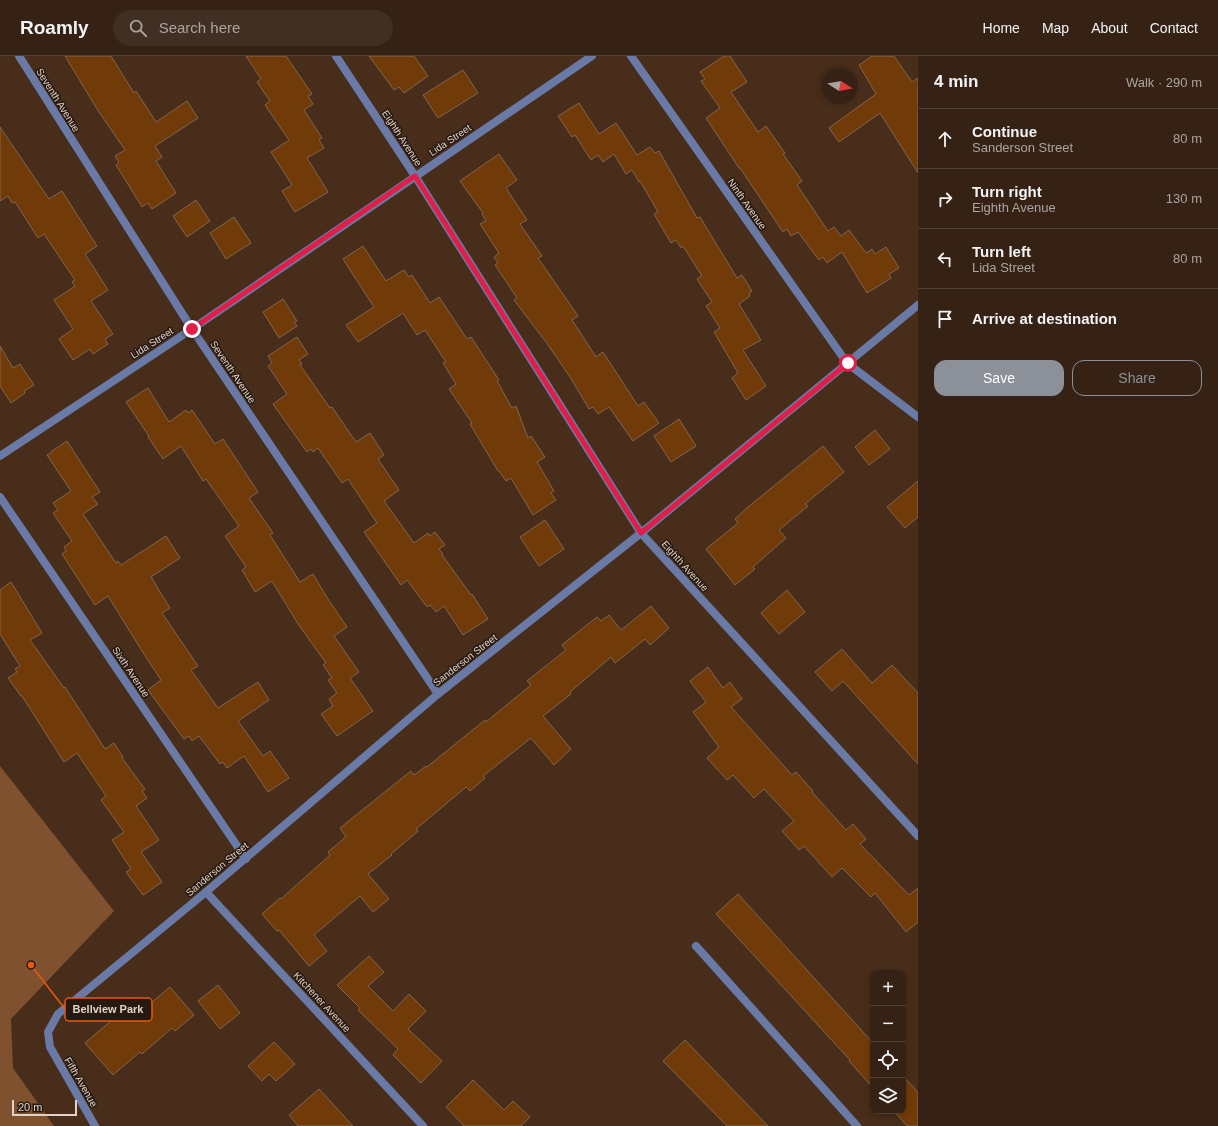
<!DOCTYPE html>
<meta charset="utf-8">
<style>
:root{--surface:#352214;--page:#402f22;--text:#f1f3f6;--muted:#aaa4a0;--line:#4f3f34;--accent:#8c9099}
body{margin:0;font-family:Arial,sans-serif;background:var(--page);color:var(--text)}
.controls{position:absolute;right:12px;bottom:12px;display:grid;overflow:hidden;border-radius:8px;box-shadow:0 2px 6px #0003}
.controls button{width:36px;height:36px;display:grid;place-items:center;padding:0;border:0;border-bottom:1px solid var(--line);background:var(--surface);color:var(--text);font:20px sans-serif}
.compass{position:absolute;left:822px;top:12px;width:36px;height:36px;border-radius:50%;background:var(--surface);box-shadow:0 2px 6px #0003;rotate:101deg}
.scale{position:absolute;left:12px;bottom:10px;width:65px;box-sizing:border-box;padding-left:4px;border:2px solid #e2d1c6;border-top:0;font-size:11px;line-height:14px;white-space:nowrap;color:#e2d1c6;-webkit-text-stroke:3px #251910;paint-order:stroke}
.stop{position:absolute;width:12px;height:12px;margin:-9px;border:3px solid #e11d48;border-radius:50%;background:#fff}
.stop.end{background:#e11d48;border-color:#fff;box-shadow:0 1px 4px #0008}
.list{margin:0;padding:0;list-style:none}
h2{display:flex;justify-content:space-between;align-items:center;height:52px;margin:0;padding:0 16px;font-size:17px}
h2 small{font-size:13px;font-weight:400;color:var(--muted)}
.list li{display:grid;grid-template-columns:26px 1fr auto;gap:12px;align-items:center;box-sizing:border-box;height:60px;padding:0 16px;border-top:1px solid var(--line)}
.list b{display:block;font-size:15px;white-space:nowrap}
.list p{margin:0;font-size:13px;white-space:nowrap;color:var(--muted)}
.list em{font-size:13px;font-style:normal;color:var(--muted)}
.actions{display:flex;gap:8px;padding:12px 16px}
.actions a{flex:1;padding:9px 0;border:1px solid var(--accent);border-radius:12px;text-align:center;font-size:14px;color:var(--accent)}
.actions .main{background:var(--accent);color:#fff}
.icon{flex:none;width:22px;height:22px;fill:none;stroke:currentColor;stroke-width:2;stroke-linecap:round;stroke-linejoin:round}
.map{position:relative;flex:none;width:918px;height:1070px;overflow:hidden}
header{display:flex;align-items:center;gap:24px;box-sizing:border-box;height:56px;padding:0 20px;background:var(--surface);border-bottom:1px solid var(--line)}
header strong{font-size:19px}
nav{display:flex;gap:22px;margin-inline-start:auto;font-size:14px}
.search{width:280px;height:36px;background:var(--page);display:flex;align-items:center;gap:10px;box-sizing:border-box;padding:0 14px;border-radius:22px;color:var(--muted);font-size:15px}
main{display:flex}
aside{flex:1;background:var(--surface)}
.map>svg:first-child{display:block}
.green{fill:#7f512e}
.building{fill:#703b08;stroke:#826550}
.lines{fill:none;stroke-linecap:round;stroke-linejoin:round}
.service{stroke:#6a7aa6;stroke-width:8}
.minor{stroke:#6a7aa6;stroke-width:8}
.route{stroke:#e11d48;stroke-width:5}
.labels{text-anchor:middle;dominant-baseline:central;stroke-width:3;stroke-linejoin:round;paint-order:stroke}
.street-label{font-size:10px;fill:#e2d1c6;stroke:#251910}
.leader{fill:none;stroke:#e8590c;stroke-width:1.5}
.callout-dot{fill:#e8590c;stroke:#251910;stroke-width:1.5}
.callout{fill:#251910;stroke:#e8590c;stroke-width:1.5}
.callout-label{font-size:11px;text-anchor:middle;font-weight:bold;fill:#e2d1c6}
</style>
<header>
<strong>Roamly</strong>
<div class="search"><svg class="icon" aria-label="search" viewBox="0 0 24 24"><circle cx="10" cy="10" r="6"/><path d="M15 15l6 6"/></svg>Search here</div>
<nav><a>Home</a><a>Map</a><a>About</a><a>Contact</a></nav>
</header>
<main>
<div class="map">
<svg width="918" height="1070" viewBox="0 0 918 1070">
<rect width="100%" height="100%" fill="#472d1a"/>
<polygon class="green" points="0,710 114,855 11,963 13,1012 54,1070 0,1070"/>
<g class="building">
<polygon points="65,0 111,0 134,37 136,35 156,66 187,45 198,62 155,90 162,101 156,105 176,137 152,153 148,147 142,151 116,109 119,106 115,100 125,94 97,53"/>
<polygon points="246,0 286,0 312,38 308,40 313,48 304,54 322,82 319,84 324,92 307,102 328,136 295,156 282,135 292,129 271,96 289,84 265,49 270,45 257,26 261,23"/>
<polygon points="369,0 414,0 428,20 404,37 399,31 394,34"/>
<polygon points="724,0 730,0 747,26 731,36 758,76 766,70 785,97 783,98 802,125 797,129 828,175 834,171 841,180 849,174 866,197 872,193 875,198 886,191 899,212 889,218 891,222 867,237 842,196 827,207 823,201 819,204 798,176 791,180 787,173 783,176 740,112 739,112 706,62 720,52 701,25 705,23 700,16"/>
<polygon points="872,0 894,0 912,26 918,22 918,117 880,57 839,86 829,72 876,38 859,9"/>
<polygon points="463,14 478,37 438,62 423,39"/>
<polygon points="579,47 599,78 616,67 637,99 650,91 655,97 659,95 697,162 700,161 737,222 742,219 752,235 749,237 750,240 739,248 761,284 743,294 766,330 746,344 732,322 738,317 714,276 720,272 706,250 712,246 697,223 702,220 683,190 681,192 676,184 671,187 654,158 658,156 640,125 639,126 632,114 626,118 614,98 603,106 598,99 591,104 575,79 572,81 558,60"/>
<polygon points="0,71 49,143 62,135 97,190 85,198 108,234 91,245 113,278 105,283 108,288 93,298 90,293 73,304 59,283 73,273 54,244 75,230 72,226 75,224 44,178 38,182 15,146 12,147 8,140 0,145"/>
<polygon points="499,98 517,124 506,132 527,164 520,168 542,200 538,202 578,260 572,264 596,301 603,296 638,350 644,346 659,367 633,385 609,351 598,358 593,351 589,353 570,321 546,286 514,244 517,242 495,209 498,207 494,201 499,197 480,168 486,165 482,158 483,157 460,125"/>
<polygon points="196,144 210,165 187,181 173,160"/>
<polygon points="234,161 251,187 226,203 210,177"/>
<polygon points="363,190 386,225 404,214 409,221 412,219 430,247 439,241 467,283 471,281 499,324 497,325 512,352 516,350 528,382 531,380 545,401 537,406 554,435 551,437 556,444 533,459 511,422 506,425 499,415 498,415 470,368 472,367 449,333 456,328 443,307 446,306 425,274 417,279 403,257 358,286 346,269 374,251 343,203"/>
<polygon points="283,243 297,265 294,266 297,270 279,282 263,256"/>
<polygon points="297,281 308,298 299,304 302,308 300,309 330,352 332,351 356,386 370,377 384,399 378,403 399,434 384,445 414,487 428,477 430,480 435,476 445,489 439,493 443,498 442,499 471,539 472,538 488,563 463,579 444,550 436,556 430,549 427,551 407,524 401,529 364,476 377,467 348,423 342,427 318,392 313,396 311,393 307,396 273,348 287,338 268,310 272,307 268,300"/>
<polygon points="0,290 13,312 20,308 34,329 24,335 25,337 11,347 0,330"/>
<polygon points="148,332 169,366 186,354 188,357 192,354 215,388 223,383 258,436 249,442 273,477 270,479 300,526 313,518 326,540 347,571 334,580 359,616 350,622 373,655 337,680 321,658 333,650 329,643 337,637 328,624 332,622 323,609 326,607 298,568 272,525 255,536 242,514 246,511 225,480 239,470 206,423 203,425 181,390 163,403 148,381 149,380 126,346"/>
<polygon points="679,363 696,390 671,406 654,380"/>
<polygon points="875,374 890,393 869,409 855,391"/>
<polygon points="67,385 100,436 92,441 98,448 83,458 116,507 118,505 121,509 166,480 180,502 151,521 170,552 162,557 198,610 191,614 218,652 258,626 269,644 238,665 263,700 270,695 289,722 268,736 244,700 227,712 223,706 220,708 199,680 192,685 189,680 184,683 148,634 161,624 142,595 108,540 95,549 62,498 66,495 64,491 72,485 53,457 58,454 53,447 71,435 47,399 52,396 52,395"/>
<polygon points="823,390 844,416 805,448 808,450 779,474 786,482 753,511 755,513 735,529 706,493 738,467 735,463 748,451"/>
<polygon points="918,425 918,461 905,472 887,451"/>
<polygon points="545,464 564,493 539,510 520,481"/>
<polygon points="11,526 42,577 30,584 64,632 65,631 105,693 114,687 123,701 122,702 145,733 142,735 147,742 136,750 159,784 141,796 162,826 143,839 126,816 131,813 112,784 124,776 101,744 106,740 77,697 64,706 22,640 21,640 8,622 17,616 15,613 20,610 0,578 0,534"/>
<polygon points="787,534 805,556 779,578 761,557"/>
<polygon points="651,550 669,572 650,589 645,583 615,607 611,601 570,636 571,638 543,660 571,693 554,709 531,682 483,720 485,722 470,735 466,731 416,773 418,775 391,798 392,799 368,818 389,843 373,856 360,840 314,879 327,895 309,910 279,874 277,875 262,858 280,842 281,843 330,799 328,796 346,781 340,772 411,715 414,719 426,710 427,711 485,664 486,666 531,629 527,625 566,594 562,589 597,561 601,565 609,559 621,574"/>
<polygon points="842,593 872,627 892,609 918,637 918,708 843,625 832,635 815,616"/>
<polygon points="708,611 723,632 730,626 742,643 731,651 792,719 796,716 813,735 812,736 846,774 853,768 866,783 860,788 909,839 918,832 918,866 906,876 875,837 871,841 842,812 832,821 804,790 799,794 782,775 794,765 764,733 754,742 733,719 727,724 707,702 719,691 693,656 706,646 690,625"/>
<polygon points="738,838 873,987 873,1032 849,1005 850,1004 716,858"/>
<polygon points="369,900 384,916 368,930 393,955 409,938 426,955 408,973 442,1005 421,1027 393,999 398,993 358,954 360,952 337,929"/>
<polygon points="218,929 240,957 220,973 198,945"/>
<polygon points="170,931 194,959 175,975 172,972 142,998 140,996 113,1019 85,987 112,964 110,961 133,941 144,953"/>
<polygon points="685,984 768,1070 727,1070 663,1005"/>
<polygon points="274,986 295,1008 276,1025 269,1018 262,1025 248,1010"/>
<polygon points="903,1020 918,1036 918,1070 907,1070 894,1055 903,1055"/>
<polygon points="473,1024 504,1054 513,1045 530,1061 521,1070 464,1070 446,1051"/>
<polygon points="319,1033 353,1070 298,1070 289,1059"/>
</g>
<g class="lines">
<polyline class="service" points="696,890 857,1070"/>
<g class="minor">
<polyline points="19,0 192,273 438,638"/>
<polyline points="336,0 415,120 641,477 918,780"/>
<polyline points="631,0 847,307 918,361"/>
<polyline points="0,400 192,273 592,0"/>
<polyline points="0,441 246,803"/>
<polyline points="206,836 423,1070"/>
<polyline points="95,1070 50,991 48,976 58,958 206,836 438,638 641,477 918,249"/>
</g>
</g>
<g class="lines">
<polyline class="route" points="192,273 415,120 641,477 848,307"/>
</g>
<g class="labels">
<g class="street-label">
<text transform="translate(58 44) rotate(58)">Seventh Avenue</text>
<text transform="translate(402 82) rotate(57)">Eighth Avenue</text>
<text transform="translate(450 84) rotate(-34)">Lida Street</text>
<text transform="translate(747 148) rotate(55)">Ninth Avenue</text>
<text transform="translate(152 287) rotate(-33)">Lida Street</text>
<text transform="translate(233 316) rotate(56)">Seventh Avenue</text>
<text transform="translate(685 510) rotate(48)">Eighth Avenue</text>
<text transform="translate(465 604) rotate(-38)">Sanderson Street</text>
<text transform="translate(131 616) rotate(56)">Sixth Avenue</text>
<text transform="translate(217 813) rotate(-40)">Sanderson Street</text>
<text transform="translate(322 946) rotate(47)">Kitchener Avenue</text>
<text transform="translate(81 1026) rotate(60)">Fifth Avenue</text>
</g>
</g>
<path class="leader" d="M31 909L65 953"/>
<circle class="callout-dot" cx="31" cy="909" r="4"/>
<rect class="callout" x="65" y="942" width="87" height="23" rx="4"/>
<g class="callout-label">
<text x="108" y="957">Bellview Park</text>
</g>
</svg>
<div class="controls">
<button>+</button>
<button>−</button>
<button><svg class="icon" aria-label="locate" viewBox="0 0 24 24"><circle cx="12" cy="12" r="6"/><path d="M12 2v4M12 18v4M2 12h4M18 12h4"/></svg></button>
<button><svg class="icon" aria-label="layers" viewBox="0 0 24 24"><path d="M12 4l9 5-9 5-9-5zM3 14l9 5 9-5"/></svg></button>
</div>
<svg class="compass" viewBox="-18 -18 36 36"><path d="M0-13l5 13h-10z" fill="#e53935"/><path d="M0 13l5-13h-10z" fill="#aaa4a0"/></svg>
<div class="scale">20 m</div>
<div class="stop" style="left:848px;top:307px"></div>
<div class="stop end" style="left:192px;top:273px"></div>
</div>
<aside>
<h2>4 min<small>Walk · 290 m</small></h2>
<ul class="list">
<li><svg class="icon" aria-label="ahead" viewBox="0 0 24 24"><path d="M12 20V5M6 11l6-6 6 6"/></svg><div><b>Continue</b><p>Sanderson Street</p></div><em>80 m</em></li>
<li><svg class="icon" aria-label="right" viewBox="0 0 24 24"><path d="M7 20v-9h11M14 6l5 5-5 5"/></svg><div><b>Turn right</b><p>Eighth Avenue</p></div><em>130 m</em></li>
<li><svg class="icon" aria-label="left" viewBox="0 0 24 24"><path d="M17 20v-9H6M10 6l-5 5 5 5"/></svg><div><b>Turn left</b><p>Lida Street</p></div><em>80 m</em></li>
<li><svg class="icon" aria-label="arrive" viewBox="0 0 24 24"><path d="M6 21V4h12l-3 4 3 4H6"/></svg><div><b>Arrive at destination</b></div></li>
</ul>
<div class="actions"><a class="main">Save</a><a>Share</a></div>
</aside>
</main>
